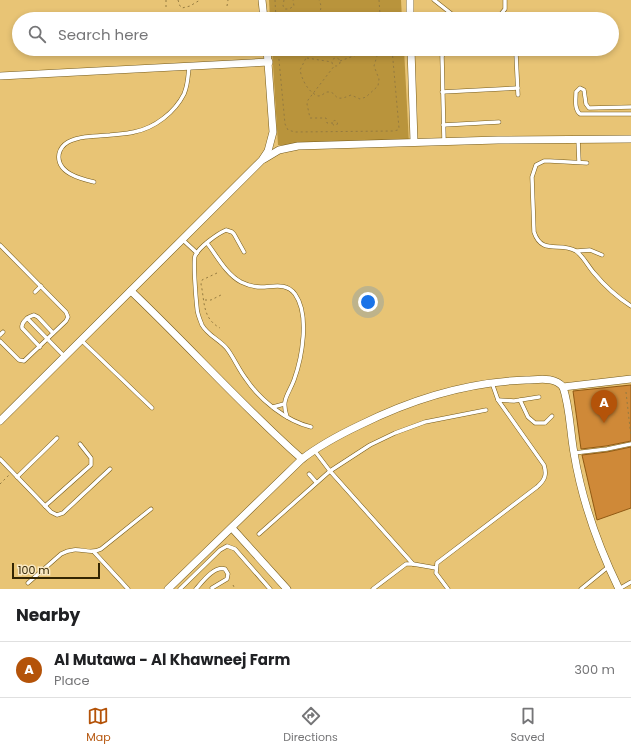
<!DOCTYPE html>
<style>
:root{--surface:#fff;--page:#f2f2f2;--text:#202124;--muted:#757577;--line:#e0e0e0;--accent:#b45309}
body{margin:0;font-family:Poppins,sans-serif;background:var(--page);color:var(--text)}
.scale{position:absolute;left:12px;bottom:10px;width:88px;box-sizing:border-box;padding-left:4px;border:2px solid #332502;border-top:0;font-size:11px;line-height:14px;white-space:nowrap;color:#332502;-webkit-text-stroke:3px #f9e8c2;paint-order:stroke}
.you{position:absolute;left:368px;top:302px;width:14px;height:14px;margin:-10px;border:3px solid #fff;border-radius:50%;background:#1a73e8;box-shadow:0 0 0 6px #1a73e833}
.badge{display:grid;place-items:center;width:26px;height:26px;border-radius:50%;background:var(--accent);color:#fff;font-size:13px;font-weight:700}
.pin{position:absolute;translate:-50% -33px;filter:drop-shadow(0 1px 2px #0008)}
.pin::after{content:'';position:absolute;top:21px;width:14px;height:12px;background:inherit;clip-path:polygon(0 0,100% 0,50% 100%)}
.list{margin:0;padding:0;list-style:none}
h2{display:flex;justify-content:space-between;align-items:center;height:52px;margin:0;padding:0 16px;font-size:17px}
h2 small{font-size:13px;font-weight:400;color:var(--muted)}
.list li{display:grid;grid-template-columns:26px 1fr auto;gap:12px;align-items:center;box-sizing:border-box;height:56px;padding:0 16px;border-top:1px solid var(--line)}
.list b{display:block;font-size:15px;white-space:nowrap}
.list p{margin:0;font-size:13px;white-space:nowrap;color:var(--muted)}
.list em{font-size:13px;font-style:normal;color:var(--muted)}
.icon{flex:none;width:22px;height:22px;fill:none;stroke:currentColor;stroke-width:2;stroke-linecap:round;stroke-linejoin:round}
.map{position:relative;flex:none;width:631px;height:589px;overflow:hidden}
.search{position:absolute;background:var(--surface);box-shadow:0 2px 6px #0003;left:12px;right:12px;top:12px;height:44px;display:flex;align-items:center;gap:10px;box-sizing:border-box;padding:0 14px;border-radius:22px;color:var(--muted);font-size:15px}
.sheet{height:108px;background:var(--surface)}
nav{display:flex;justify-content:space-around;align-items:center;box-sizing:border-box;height:56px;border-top:1px solid var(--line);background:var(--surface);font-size:11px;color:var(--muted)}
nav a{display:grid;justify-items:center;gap:2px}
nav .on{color:var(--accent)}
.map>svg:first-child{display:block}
.green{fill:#b9943c}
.building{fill:#cf8938;stroke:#905913}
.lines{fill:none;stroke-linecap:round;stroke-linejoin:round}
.lane-casing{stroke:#745a1b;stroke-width:4.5}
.street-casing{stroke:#745a1b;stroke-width:8}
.path{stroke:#947a40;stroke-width:1;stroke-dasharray:2 3;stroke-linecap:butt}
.lane{stroke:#fff;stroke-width:3.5}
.street{stroke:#fff;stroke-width:7}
</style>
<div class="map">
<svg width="631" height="589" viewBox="0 0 631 589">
<rect width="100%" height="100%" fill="#e8c475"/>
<g class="green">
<polygon points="269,0 401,0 402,19 270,19"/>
<polygon points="272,49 404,49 409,144 278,145"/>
</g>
<g class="building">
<polygon points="631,385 631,441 606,446 581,449 573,391"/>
<polygon points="631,447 631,508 597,520 582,455 607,452"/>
</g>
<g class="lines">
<g class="lane-casing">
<g id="lane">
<polyline points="434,0 453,15 459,17 501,14 505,9 505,0"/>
<polyline points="510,49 516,53 518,95"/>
<polyline points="442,92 518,88"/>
<path d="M631 107 589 108 586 104 584 90 580 88 576 92C576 100 574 109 580 114H631"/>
<polyline points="443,125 499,122"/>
<polyline points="578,139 579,162"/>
<polyline points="444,141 442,56 445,53 508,49"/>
<path d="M587 163 550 161H544L536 165 532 177 534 232C542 256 560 241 576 251 583 256 588 266 594 273 604 285 617 297 631 306"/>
<path d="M94 182C81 179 56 173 59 154 60 149 63 145 68 142 80 136 96 136 110 135 118 134 126 134 134 132 155 128 175 112 184 94 188 85 188 76 189 67"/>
<polyline points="183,240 197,253"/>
<path d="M207 243C217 256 226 274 241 282 247 285 254 287 261 287 273 287 286 282 295 294 310 315 302 358 294 380 288 396 281 399 287 417"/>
<polyline points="0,245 66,312 68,317 66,321 24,361 19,360 0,341"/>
<polyline points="577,251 590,250 602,255"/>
<path d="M244 252 234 234 232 232 226 230C217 234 199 247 195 256 193 262 196 299 197 308 197 313 200 320 202 325 208 336 221 340 228 350 235 360 239 370 246 379 260 400 286 421 311 427"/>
<polyline points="35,292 41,286"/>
<polyline points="27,318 65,357"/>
<polyline points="0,335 3,332"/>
<polyline points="81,340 152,408"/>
<path d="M40 347 22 328C21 322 29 316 34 315L38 317 53 333"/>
<polyline points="498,400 514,401 539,397"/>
<polyline points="520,400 528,417 535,423 545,423 552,416"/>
<polyline points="273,407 284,404"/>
<polyline points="314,450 330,471 413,564"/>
<polyline points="574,453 607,449 631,444"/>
<polyline points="0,459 51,512 57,515 63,513 110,469"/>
<polyline points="309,474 316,482"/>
<polyline points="17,477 57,438"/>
<polyline points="45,506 91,465 91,458 80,444"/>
<polyline points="259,534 330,471 370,445 395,433 425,422 486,410"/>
<polyline points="94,552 128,589"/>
<path d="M28 583 61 554C78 544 88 556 101 549L151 509"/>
<polyline points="180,589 220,550 227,546 235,549 270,589"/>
<path d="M196 589C203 581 214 566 225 569L228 574 227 579 212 588"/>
<polyline points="373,589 406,564 413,564 436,568"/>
<path d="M448 589 436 573 437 563 537 487C545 480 547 475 544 465L498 400 492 383"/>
<polyline points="581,589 608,567"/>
<polyline points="619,589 631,582"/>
</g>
</g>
<g class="street-casing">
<g id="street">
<polyline points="262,0 264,19"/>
<polyline points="410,0 410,19"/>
<polyline points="411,49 414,142"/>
<polyline points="0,76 269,62"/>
<polyline points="264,159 279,150 298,146 498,140 631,139"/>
<path d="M131 291C189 346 242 406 302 459"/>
<polyline points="563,387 631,379"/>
<polyline points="0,421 262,160 268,151 273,132 267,49"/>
<polyline points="232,528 287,589"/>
<path d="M168 589 302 459C320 445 339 435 360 425 412 399 467 382 526 380 538 380 554 376 563 387 570 408 570 431 574 453 582 501 598 546 619 589"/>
</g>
</g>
<g class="path">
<polyline points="178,0 180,6 182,8 190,6 200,0"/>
<polyline points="275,0 276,19"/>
<polyline points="284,0 283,6 285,9 289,9 294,6 293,0"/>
<polyline points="379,0 380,14 383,19"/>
<polyline points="227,6 228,0"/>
<polyline points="166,7 166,0"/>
<path d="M316 19C320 12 323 8 319 0"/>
<polyline points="278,49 285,124 288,130 295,132 393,131 398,130 399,128 392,49"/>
<path d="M304 49 306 58 300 70C302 80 308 92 318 96 322 96 324 93 327 92 339 91 331 104 351 95L360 99 366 97 378 86 379 79 374 66 377 56 374 49"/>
<polyline points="336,49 336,57"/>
<polyline points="307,58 332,62"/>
<circle cx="336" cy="62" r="4"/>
<polyline points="340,61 373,49"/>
<circle cx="335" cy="123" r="2.5"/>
<polyline points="333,123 327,123 326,118 310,118 307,104 308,100 335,65"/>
<path d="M217 273 202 280 201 284C205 302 202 318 220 328"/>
<polyline points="205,300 211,300 223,294"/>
<polyline points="626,392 631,437"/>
<polyline points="0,484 9,475"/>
<polyline points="233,585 235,589"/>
</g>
<use href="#lane" class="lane"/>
<use href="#street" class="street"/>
</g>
</svg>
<div class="scale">100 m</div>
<div class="you"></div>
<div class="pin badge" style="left:604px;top:423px">A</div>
<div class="search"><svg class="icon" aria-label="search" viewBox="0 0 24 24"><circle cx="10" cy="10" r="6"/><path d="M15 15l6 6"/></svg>Search here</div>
</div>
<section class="sheet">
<h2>Nearby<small></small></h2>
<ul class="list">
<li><span class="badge">A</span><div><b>Al Mutawa - Al Khawneej Farm</b><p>Place</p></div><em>300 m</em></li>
</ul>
</section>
<nav>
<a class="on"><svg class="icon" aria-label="map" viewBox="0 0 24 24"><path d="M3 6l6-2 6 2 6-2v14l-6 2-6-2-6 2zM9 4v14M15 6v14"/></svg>Map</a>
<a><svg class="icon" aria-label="directions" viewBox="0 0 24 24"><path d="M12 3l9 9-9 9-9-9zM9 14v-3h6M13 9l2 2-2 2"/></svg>Directions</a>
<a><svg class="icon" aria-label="saved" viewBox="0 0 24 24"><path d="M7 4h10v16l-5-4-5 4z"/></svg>Saved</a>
</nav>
